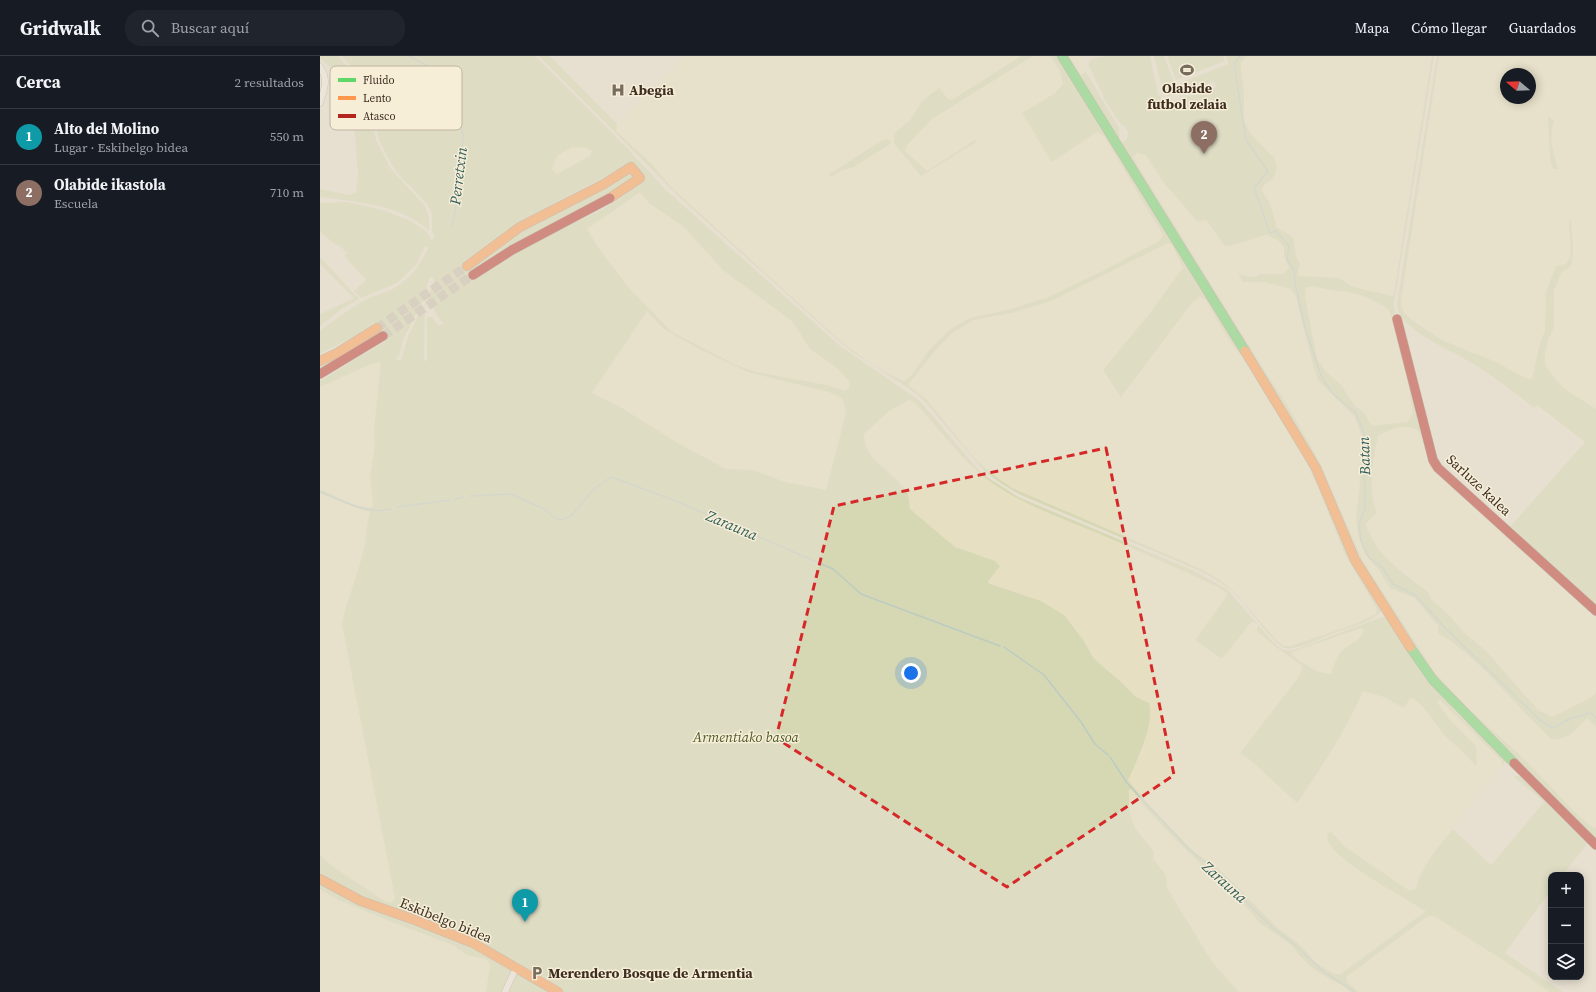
<!DOCTYPE html>
<html lang="es">
<meta charset="utf-8">
<style>
:root{--surface:#171b24;--page:#20242c;--text:#f1f3f6;--muted:#9ea1a6;--line:#363941;--accent:#786c5e}
body{margin:0;font-family:"Source Serif 4",serif;background:var(--page);color:var(--text)}
.controls{position:absolute;right:12px;bottom:12px;display:grid;overflow:hidden;border-radius:8px;box-shadow:0 2px 10px #0003}
.controls button{width:36px;height:36px;display:grid;place-items:center;padding:0;border:0;border-bottom:1px solid var(--line);background:var(--surface);color:var(--text);font:20px sans-serif}
.compass{position:absolute;left:1180px;top:12px;width:36px;height:36px;border-radius:50%;background:var(--surface);box-shadow:0 2px 10px #0003;rotate:289deg}
.you{position:absolute;left:591px;top:617px;width:14px;height:14px;margin:-10px;border:3px solid #fff;border-radius:50%;background:#1a73e8;box-shadow:0 0 0 6px #1a73e833}
.badge{display:grid;place-items:center;width:26px;height:26px;border-radius:50%;background:var(--accent);color:#fff;font-size:13px;font-weight:700}
.pin{position:absolute;translate:-50% -33px;filter:drop-shadow(0 1px 2px #0008)}
.pin::after{content:'';position:absolute;top:21px;width:14px;height:12px;background:inherit;clip-path:polygon(0 0,100% 0,50% 100%)}
.list{margin:0;padding:0;list-style:none}
h2{display:flex;justify-content:space-between;align-items:center;height:52px;margin:0;padding:0 16px;font-size:17px}
h2 small{font-size:13px;font-weight:400;color:var(--muted)}
.list li{display:grid;grid-template-columns:26px 1fr auto;gap:12px;align-items:center;box-sizing:border-box;height:56px;padding:0 16px;border-top:1px solid var(--line)}
.list b{display:block;font-size:15px;white-space:nowrap}
.list p{margin:0;font-size:13px;white-space:nowrap;color:var(--muted)}
.list em{font-size:13px;font-style:normal;color:var(--muted)}
.icon{flex:none;width:22px;height:22px;fill:none;stroke:currentColor;stroke-width:2;stroke-linecap:round;stroke-linejoin:round}
.map{position:relative;flex:none;width:1276px;height:936px;overflow:hidden}
header{display:flex;align-items:center;gap:24px;box-sizing:border-box;height:56px;padding:0 20px;background:var(--surface);border-bottom:1px solid var(--line)}
header strong{font-size:19px}
nav{display:flex;gap:22px;margin-inline-start:auto;font-size:14px}
.search{width:280px;height:36px;background:var(--page);display:flex;align-items:center;gap:10px;box-sizing:border-box;padding:0 14px;border-radius:16px;color:var(--muted);font-size:15px}
main{display:flex}
aside{flex:1;background:var(--surface)}
.map>svg:first-child{display:block}
.farmland{fill:#e6dfc2;fill-rule:evenodd}
.green{fill:#d6d7b3;fill-rule:evenodd}
.lines{fill:none;stroke-linecap:round;stroke-linejoin:round}
.stream{stroke:#bcccc2;stroke-width:1.5}
.secondary-tunnel{stroke:#c5bcae;stroke-width:9;stroke-dasharray:9 4.5;stroke-linecap:butt}
.street-casing{stroke:#ada599;stroke-width:7}
.fast-casing{stroke:#9c958a;stroke-width:10}
.slow-casing{stroke:#9c958a;stroke-width:10}
.jam-casing{stroke:#9c958a;stroke-width:10}
.street{stroke:#efebe3;stroke-width:6}
.fast{stroke:#63d668;stroke-width:9}
.slow{stroke:#ff974d;stroke-width:9}
.jam{stroke:#b3261e;stroke-width:9}
.marked{fill:none;stroke:#d62828;stroke-width:3;stroke-dasharray:8 5;stroke-linejoin:round}
.labels{text-anchor:middle;dominant-baseline:central;stroke-width:3;stroke-linejoin:round;paint-order:stroke}
.poi-label{font-size:14px;font-weight:bold;fill:#3d2e20;stroke:#f7eed8;text-anchor:start}
.street-label{font-size:14px;fill:#3d2e20;stroke:#f7eed8}
.park-label{font-size:14px;font-style:italic;fill:#4d5a26;stroke:#f7eed8}
.water-label{font-size:15px;font-style:italic;fill:#2f5d5a;stroke:#f7eed8}
.key{fill:#f7eed8;stroke:#bfb4a1;stroke-width:1}
.key-label{font-size:11px;fill:#3d2e20}
</style>
<header>
<strong>Gridwalk</strong>
<div class="search"><svg class="icon" aria-label="search" viewBox="0 0 24 24"><circle cx="10" cy="10" r="6"/><path d="M15 15l6 6"/></svg>Buscar aquí</div>
<nav><a>Mapa</a><a>Cómo llegar</a><a>Guardados</a></nav>
</header>
<main>
<aside>
<h2>Cerca<small>2 resultados</small></h2>
<ul class="list">
<li><span class="badge" style="background:#0f9aa8">1</span><div><b>Alto del Molino</b><p>Lugar · Eskibelgo bidea</p></div><em>550 m</em></li>
<li><span class="badge" style="background:#8d6e63">2</span><div><b>Olabide ikastola</b><p>Escuela</p></div><em>710 m</em></li>
</ul>
</aside>
<div class="map">
<svg width="1276" height="936" viewBox="0 0 1276 936">
<rect width="100%" height="100%" fill="#e7e0d1"/>
<g class="farmland">
<path d="M365 0H701L632 44 602 45 591 63 574 78 601 120 656 86 655 84 607 115 585 95 587 89 612 63 713 0H730L740 15 743 27 735 37 703 57 732 106 777 76 784 80 843 179 839 185 781 216 726 242 691 253 650 262 632 272 608 295 592 319 584 325 575 321 534 295 518 283 352 132 332 108 296 75 297 68ZM547 93 534 111 510 118 534 104Z"/>
<polygon points="749,0 762,0 766,16 761,19"/>
<polygon points="927,0 1112,0 1074,238 1072,241 1065,238 1045,234 1031,230 1019,222 978,220 978,216 980,208 976,200 973,181 957,172 952,151 947,141 941,134 944,129 953,123 954,102 931,78 924,65 924,39 921,16 921,6"/>
<path d="M1119 0H1276V353L1245 333 1236 324 1225 309V297L1228 284 1234 271V236L1241 217 1251 210 1253 194 1251 188V200L1246 208 1236 210 1226 236 1225 275 1220 287 1213 324 1208 323 1176 306 1124 285 1088 261 1082 253 1081 244ZM1186 18H1210V42H1186ZM1228 61 1234 65 1231 73 1233 92 1238 113 1230 103Z"/>
<polygon points="252,91 267,92 272,95 270,100 236,118 232,113 237,100"/>
<polygon points="816,97 826,99 843,126 886,164 904,189 910,190 946,179 958,184 965,191 964,199 969,212 966,216 960,219 941,217 935,220 926,221 919,217 923,226 945,226 971,233 975,241 992,305 1022,348 1034,360 1044,384 1036,465 1045,498 1059,514 1070,532 1095,542 1118,570 1118,577 1132,585 1165,616 1231,683 1253,678 1267,662 1272,666 1276,671 1276,772 1272,771 1256,757 1200,699 1153,657 1115,617 1043,505 999,405 966,347 941,309 813,102"/>
<polygon points="320,135 329,147 364,171 404,215 472,265 490,293 517,312 529,325 530,331 525,335 506,329 436,316 416,309 352,276 310,233 282,197 267,173"/>
<polygon points="848,186 852,189 863,212 827,261 802,341 872,247 880,239 886,244 910,286 922,301 982,397 997,429 1025,499 1057,553 1056,558 1038,567 971,590 963,590 953,581 926,548 899,523 881,513 692,432 672,418 654,402 607,344 588,329 632,277 654,264 691,257 731,245"/>
<polygon points="994,230 1005,234 1033,237 1046,241 1068,253 1079,285 1091,342 1093,358 1088,366 1052,370 1043,356 1035,351 1021,329 1005,315 997,303 985,241 986,231"/>
<polygon points="327,255 344,273 377,292 428,316 509,336 523,343 526,357 505,434 465,426 433,414 406,413 363,390 297,349 272,337"/>
<polygon points="61,305 54,374 55,388 50,422 53,448 52,452 27,446 0,434 0,331 53,307"/>
<polygon points="589,344 593,345 603,355 629,387 644,402 663,419 681,433 703,445 818,494 898,531 908,538 875,584 902,602 932,565 960,595 983,610 978,622 920,697 929,703 976,747 997,719 1036,652 1043,635 1064,641 1084,652 1089,644 1093,642 1103,651 1116,669 1156,710 1156,690 1129,663 1117,646 1119,642 1126,648 1182,705 1181,710 1111,800 1098,821 1096,833 1090,835 1025,791 1016,780 1023,803 1056,825 1106,855 1021,918 1014,918 997,908 978,887 959,873 900,814 874,796 829,750 808,723 822,696 830,662 829,647 816,641 801,626 774,603 764,585 744,559 721,545 668,526 669,524 680,510 675,505 635,491 590,453 588,437 580,425 560,409 547,394 543,385 544,378 569,355"/>
<polygon points="1085,370 1095,374 1102,380 1106,399 1111,411 1276,560 1276,636 1272,641 1233,661 1218,654 1165,594 1140,573 1131,561 1111,543 1108,536 1071,506 1053,486 1045,468 1057,457 1053,446 1052,423 1054,402 1058,380 1068,374"/>
<polygon points="0,437 34,451 50,455 48,460 45,491 40,510 26,548 75,842 72,847 66,846 12,810 0,799"/>
<polygon points="1041,572 1044,575 1043,580 1025,592 1016,604 1011,618 1007,618 984,608 970,598 972,596"/>
<polygon points="811,732 826,752 862,790 881,808 903,824 940,867 973,890 978,898 1013,925 1022,929 1030,936 919,936 892,906 847,832 846,819 833,803 834,796 815,772 809,755 809,733"/>
<polygon points="0,833 19,844 72,866 133,889 147,899 166,903 170,908 166,936 0,936"/>
<polygon points="1114,860 1209,921 1229,936 1038,936 1027,926 1026,921 1108,861"/>
</g>
<g class="green">
<path d="M0 0H18L32 16 44 34 50 50 56 84 71 113 105 150 109 162V175C81 148 36 146 0 141V133L30 139 36 136 38 120 35 79 31 56 13 23 14 15 0 2Z"/>
<path d="M22 0H215L308 93 346 134 519 289 600 345 656 411 667 421 698 441 872 514 907 533 954 587C962 594 966 596 977 593L1062 561 1066 562 1103 618 1138 658 1186 704 1182 711V705L1119 643 1117 646 1129 663 1156 690 1157 708 1156 710 1142 695 1125 680 1103 651 1093 642 1089 644 1084 652 1064 641 1043 635C1026 675 1001 712 977 747L929 703 920 697 978 622 983 610C966 599 952 588 937 575L938 569 932 565 902 603 875 584 908 538 898 531C860 513 821 496 782 479 742 462 698 448 663 420 636 398 617 369 593 345L589 344 569 355 544 378C543 403 571 414 584 432 585 434 587 436 588 438 589 442 589 448 590 453L635 491 675 505 680 510 669 524 668 527 721 545 744 559 764 585 774 603 801 626 816 641 829 647C835 668 817 705 808 724L829 750 874 796 900 814 959 873 978 887 997 908 1014 918H1021L1106 855C1085 842 1016 805 1008 785 1007 783 1008 780 1007 778L1011 776 1025 791 1090 835 1096 833C1101 810 1118 791 1133 773L1171 809 1224 746 1193 720H1202L1243 761 1267 788 1243 819H1231V834L1185 897 1243 936H1229L1209 921 1114 860 1107 861 1026 921 1027 926 1038 936H1030L1022 929 1013 925 995 914 978 898 973 890 940 867 903 824 882 809 862 790 826 752 811 733 809 734V755L815 772 834 796 833 803 846 819 847 832 892 906 919 936H166L170 908 166 903 147 899 133 889 72 866 19 844 0 833V799L12 810 66 846 72 847 75 842 22 568C27 542 38 519 44 493 47 481 46 467 50 456L34 451 0 437V434H3C18 442 35 451 52 452L53 448 50 422 55 388 54 374 61 306 53 307 0 331V325L66 285 64 281 0 316V307L58 273 54 267 33 281 0 298V275C16 263 31 251 49 242 53 240 59 239 64 237 84 230 99 212 108 192L105 190 96 209 77 227 41 242 34 235 46 224 24 200 27 197 20 190 16 189 0 176V147L28 146 66 155 91 165 107 176 112 184 114 181 112 174V158L107 148 79 119 70 106 59 84 49 38 40 22ZM252 91 267 92 272 95 270 100 237 118 232 113 237 100ZM311 110 322 123C301 148 260 164 231 178 208 190 186 203 164 216L163 219 156 222 205 183 300 133 315 122 310 116 210 169 149 211 144 205 199 167 229 150 300 113ZM320 136 329 147 364 171 404 215 472 265 490 293 517 312 529 325 530 331 525 335 506 329 436 316 416 309 352 276 310 233 282 197 267 173ZM110 221 114 223 108 242 117 260 124 268 118 269 112 261H107V304L104 305 105 247 88 280 81 304H76L79 300 84 282 106 239V232ZM327 255 344 273 377 292 428 316 509 336 523 343 526 357 506 434 465 426 433 414 406 413 363 390 297 349 272 337ZM1041 572 1044 575C1041 584 1032 586 1025 592 1017 599 1014 609 1011 618 997 618 982 606 971 599L972 596Z"/>
<path d="M219 0H230L297 68 296 75 332 108 352 132 518 283C538 298 560 316 584 325L592 319 608 295 632 272 650 262 691 253 726 242 781 216 839 185 843 179 784 80 777 76 732 106 702 57 735 37 743 28 740 15 730 0H737L989 406 1031 505 1048 534 1061 552V556C1052 566 1027 572 1014 577 1003 581 976 595 965 592 954 589 928 551 918 541 907 530 894 522 880 515L701 439 682 428 663 414 608 349 597 338 531 295 513 280 358 140ZM848 187 852 189 863 212 827 261 783 314 801 341 872 247 880 240 886 244 910 286 922 301 982 397 997 429 1025 499 1057 553 1056 558 1038 567 971 590H963C940 569 925 543 900 524 894 520 887 517 881 513L692 432 672 418 654 402 607 344 588 329 614 296 632 277 654 264 691 257 731 245Z"/>
<polygon points="701,0 713,0 612,63 587,89 585,95 607,115 655,84 656,86 601,120 574,87 574,78 591,63 602,45 619,32 628,43 632,44"/>
<polygon points="746,0 749,0 761,19 766,16 799,72 800,81 798,82"/>
<path d="M785 0H830L838 37 845 48 896 31 894 25C879 32 865 38 848 40L843 36 834 0H844L855 29 908 8 906 0H927L921 6V16L924 39V65L931 78 954 102 957 112 953 123 944 129 941 134C951 145 953 158 957 172L973 181 976 200 980 208 978 216V220L1019 222 1031 230 1045 234 1065 238 1072 241 1074 238 1112 0H1114L1074 247 1075 261 1111 403 1276 557V560L1111 411C1107 401 1106 391 1102 381 1094 363 1070 373 1058 380 1053 404 1047 433 1057 457L1045 468C1057 500 1082 516 1108 536L1111 543 1131 561 1140 573 1165 594 1218 654 1233 661 1272 641 1276 636V671L1267 662C1257 673 1247 685 1231 683 1196 650 1158 600 1118 577V570L1095 542 1070 532 1059 514 1045 498 1039 482 1036 465 1044 384 1034 360 998 324 992 305 976 241 971 233 945 226H923L918 217C924 220 930 222 937 220 941 218 938 218 943 218 954 217 962 222 969 212L964 199V191L958 184 946 179 910 190 904 189 886 164 877 165 843 126 826 99 817 97 813 102 941 309 966 347 999 405 1043 505 1115 617 1153 657 1200 699 1256 757 1272 771 1276 772V782H1274L1154 663 1117 623 1046 518 1032 489 1018 456 801 88 807 83 808 76 805 71 801 69 785 44 768 8 771 3ZM994 230C1011 236 1030 234 1046 241 1054 244 1061 249 1068 253 1082 285 1089 324 1093 358L1088 366 1052 370 1043 356 1035 350 1021 329 1005 315 997 303 985 241 986 231Z"/>
<polygon points="847,0 903,0 905,5 856,24"/>
<path d="M1117 0H1119L1081 244 1082 253 1088 261 1105 273 1124 285 1176 306 1208 323H1212L1220 287 1225 275 1226 236 1236 210 1246 208 1251 200 1249 165H1251L1253 194 1251 210 1241 217 1234 235V271L1228 284 1225 297V309L1236 324 1245 333 1276 353V552L1188 473 1265 386 1217 349 1214 352C1194 336 1172 319 1150 306 1127 292 1099 282 1081 261 1075 254 1078 243 1079 235Z"/>
<path d="M1228 60 1234 65C1228 81 1234 98 1238 113H1233L1230 103Z"/>
<path d="M566 83 571 85 570 88 534 111 523 114 511 121 509 118C529 107 546 93 566 83Z"/>
<polygon points="0,201 39,243 23,252 0,270 0,258 34,242 0,208"/>
</g>
<g class="lines">
<g class="stream">
<polyline points="89,0 126,19 136,40 143,80 135,156 132,170"/>
<polyline points="920,0 914,7 926,84 948,115 934,132 950,177 956,175 969,190 967,204 974,214 975,227 985,272 1002,322 1014,339 1036,357 1044,377 1045,453 1039,468 1041,484 1049,502 1063,512 1073,528 1095,539 1125,572 1221,665 1233,672 1251,662 1271,657 1276,662"/>
<polyline points="0,436 37,451 58,455 71,453"/>
<polyline points="150,440 191,438 224,453 235,462 242,464 251,460 274,433 291,421 356,445 513,513 541,538 680,590"/>
<polyline points="135,443 143,441"/>
<polyline points="78,451 130,444"/>
<polyline points="684,591 724,619 761,666 775,688 788,699"/>
<polyline points="790,701 807,727 869,793 892,812 953,872 977,891 1004,916 1035,936"/>
</g>
<g class="secondary-tunnel">
<polyline points="57,272 147,210"/>
<polyline points="63,280 153,219"/>
</g>
<g class="street-casing">
<g id="street">
<path d="M0 11C9 23 4 34 0 47"/>
<polyline points="185,936 196,912"/>
</g>
</g>
<g class="fast-casing">
<g id="fast">
<polyline points="742,0 925,295"/>
<polyline points="1090,591 1113,624 1194,707"/>
</g>
</g>
<g class="slow-casing">
<g id="slow">
<polyline points="147,210 200,171 284,128 311,111 320,122 290,142"/>
<polyline points="925,295 996,412 1035,504 1090,591"/>
<polyline points="0,305 17,297 57,272"/>
<polyline points="0,823 41,845 95,864 153,887 238,936"/>
</g>
</g>
<g class="jam-casing">
<g id="jam">
<polyline points="153,219 192,194 290,142"/>
<polyline points="1077,263 1113,404 1118,412 1276,555"/>
<polyline points="0,318 63,280"/>
<polyline points="1194,707 1276,789"/>
</g>
</g>
<use href="#street" class="street"/>
<use href="#fast" class="fast"/>
<use href="#slow" class="slow"/>
<use href="#jam" class="jam"/>
</g>
<path d="M0 0H1276V936H0ZM786 392 854 719 687 831 456 682 514 450Z" fill="#e7e0d1" fill-opacity=".55" fill-rule="evenodd"/>
<path class="marked" d="M786 392 854 719 687 831 456 682 514 450Z"/>
<defs>
<g id="stadium-bare" transform="scale(1.08)"><path d="M0-5a6.5 5 0 1 0 0 10a6.5 5 0 1 0 0-10ZM-3.5-1.8h7v3.6h-7Z" fill="#786c5e" stroke="#f7eed8" stroke-width="2.5" paint-order="stroke"/></g>
<g id="hospital-bare" transform="scale(1.08)"><path d="M-5-5h3v3.5h4V-5h3V5h-3V1.5h-4V5h-3Z" fill="#786c5e" stroke="#f7eed8" stroke-width="2.5" paint-order="stroke"/></g>
<g id="parking-bare" transform="scale(1.08)"><path d="M-3.5-5.5H1a3.5 3.5 0 0 1 0 7H-1V5.5H-3.5ZM-1-3.4V-.6H.8a1.4 1.4 0 0 0 0-2.8Z" fill="#786c5e" stroke="#f7eed8" stroke-width="2.5" paint-order="stroke"/></g>
</defs>
<g fill-rule="evenodd">
<use href="#stadium-bare" x="867" y="14"/>
<use href="#hospital-bare" x="298" y="34"/>
<use href="#parking-bare" x="217" y="917"/>
</g>
<g class="labels">
<g class="poi-label">
<text x="867" y="32" text-anchor="middle">Olabide<tspan x="867" dy="16">futbol zelaia</tspan></text>
<text x="309" y="34">Abegia</text>
<text x="228" y="917">Merendero Bosque de Armentia</text>
</g>
<g class="street-label">
<text transform="translate(1159 429) rotate(43)">Sarluze kalea</text>
<text transform="translate(126 864) rotate(22)">Eskibelgo bidea</text>
</g>
<g class="park-label">
<text x="426" y="681">Armentiako basoa</text>
</g>
<g class="water-label">
<text transform="translate(138 120) rotate(-83)">Perretxin</text>
<text transform="translate(1044 400) rotate(-92)">Batan</text>
<text transform="translate(412 469) rotate(23)">Zarauna</text>
<text transform="translate(905 826) rotate(42)">Zarauna</text>
</g>
</g>
<rect x="10" y="10" width="132" height="64" rx="6" class="key"/>
<rect x="18" y="22" width="18" height="4" fill="#63d668"/>
<rect x="18" y="40" width="18" height="4" fill="#ff974d"/>
<rect x="18" y="58" width="18" height="4" fill="#b3261e"/>
<g class="key-label">
<text x="43" y="28">Fluido</text>
<text x="43" y="46">Lento</text>
<text x="43" y="64">Atasco</text>
</g>
</svg>
<div class="controls">
<button>+</button>
<button>−</button>
<button><svg class="icon" aria-label="layers" viewBox="0 0 24 24"><path d="M12 4l9 5-9 5-9-5zM3 14l9 5 9-5"/></svg></button>
</div>
<svg class="compass" viewBox="-18 -18 36 36"><path d="M0-13l5 13h-10z" fill="#e53935"/><path d="M0 13l5-13h-10z" fill="#9ea1a6"/></svg>
<div class="you"></div>
<div class="pin badge" style="left:205px;top:866px;background:#0f9aa8">1</div>
<div class="pin badge" style="left:884px;top:98px;background:#8d6e63">2</div>
</div>
</main>
